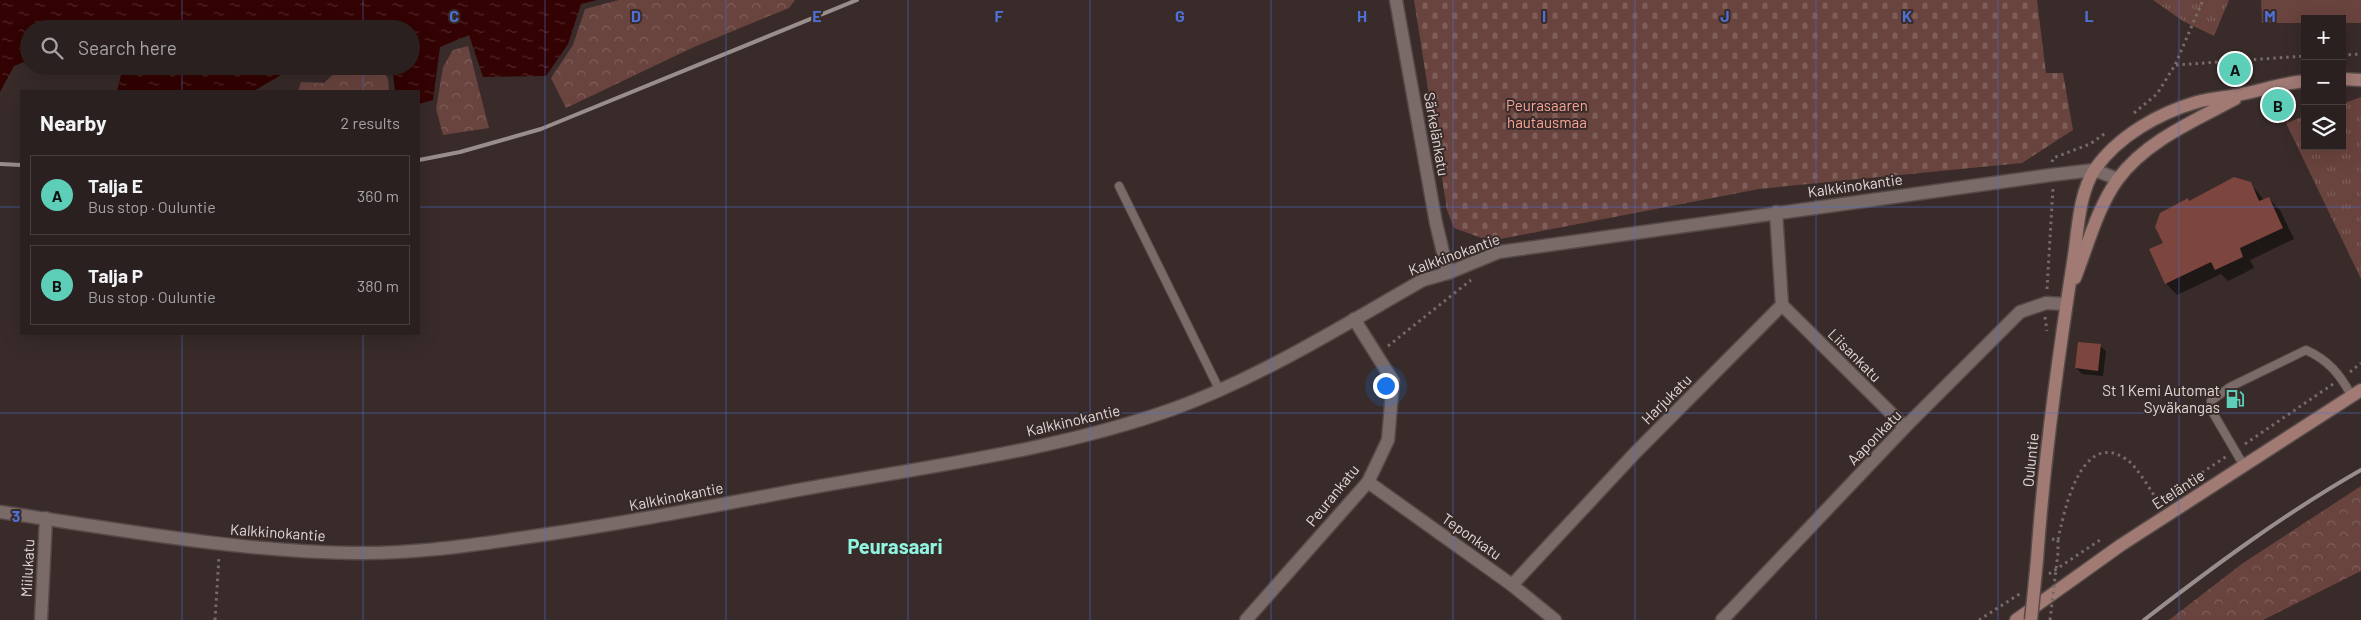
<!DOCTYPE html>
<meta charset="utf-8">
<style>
:root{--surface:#2a201f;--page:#362d2c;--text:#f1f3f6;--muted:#a5a3a4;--line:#463e3d;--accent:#5dceb8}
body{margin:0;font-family:Barlow,sans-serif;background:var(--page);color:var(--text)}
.controls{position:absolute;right:15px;top:15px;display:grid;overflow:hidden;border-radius:0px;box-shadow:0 5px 20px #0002}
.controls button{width:45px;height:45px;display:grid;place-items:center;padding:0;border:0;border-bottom:1px solid var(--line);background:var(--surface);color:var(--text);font:25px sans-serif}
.you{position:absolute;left:1385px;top:385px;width:18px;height:18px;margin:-12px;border:4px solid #fff;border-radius:50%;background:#1a73e8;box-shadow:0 0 0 8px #1a73e833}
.badge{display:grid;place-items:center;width:32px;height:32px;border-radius:50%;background:var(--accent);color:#111;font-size:16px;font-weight:700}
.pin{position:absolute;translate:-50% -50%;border:2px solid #fff;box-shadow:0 1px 5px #0006}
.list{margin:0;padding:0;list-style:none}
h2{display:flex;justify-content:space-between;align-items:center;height:65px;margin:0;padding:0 20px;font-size:21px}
h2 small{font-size:16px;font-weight:400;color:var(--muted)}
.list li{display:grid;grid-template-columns:32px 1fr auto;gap:15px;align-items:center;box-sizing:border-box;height:80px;margin:0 10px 10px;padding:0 10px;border:1px solid var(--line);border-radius:0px}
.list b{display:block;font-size:19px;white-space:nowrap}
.list p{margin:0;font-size:16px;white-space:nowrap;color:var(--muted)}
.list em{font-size:16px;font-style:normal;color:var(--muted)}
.icon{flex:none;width:28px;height:28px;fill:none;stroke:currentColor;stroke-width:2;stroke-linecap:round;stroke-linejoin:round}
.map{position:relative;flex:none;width:2361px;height:620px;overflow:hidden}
.search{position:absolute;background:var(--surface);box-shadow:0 5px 20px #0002;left:20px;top:20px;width:400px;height:55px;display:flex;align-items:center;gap:12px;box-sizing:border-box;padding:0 18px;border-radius:28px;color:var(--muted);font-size:19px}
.panel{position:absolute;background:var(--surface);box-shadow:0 5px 20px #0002;left:20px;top:90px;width:400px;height:245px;border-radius:0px}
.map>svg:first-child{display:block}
.grass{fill:url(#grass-tufts)}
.forest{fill:url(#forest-crowns)}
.cemetery{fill:url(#cemetery-stones)}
.park{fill:#69433e}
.water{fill:url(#water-ripples)}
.shadow{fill:#0007}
.building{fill:#7c453d}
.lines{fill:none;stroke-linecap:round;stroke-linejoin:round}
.lane-casing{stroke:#564a48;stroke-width:10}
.street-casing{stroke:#564a48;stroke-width:15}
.secondary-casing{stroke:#564a48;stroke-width:15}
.path{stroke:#776b69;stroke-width:3;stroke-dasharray:2.5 4;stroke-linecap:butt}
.lane{stroke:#7a6b69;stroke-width:8}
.street{stroke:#7a6b69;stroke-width:12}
.secondary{stroke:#a17a74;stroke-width:12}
.rail{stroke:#998e8c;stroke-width:4}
.secondary-bridge-casing{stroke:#564a48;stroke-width:15;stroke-linecap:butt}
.path-bridge{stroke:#776b69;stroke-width:3;stroke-dasharray:2.5 4;stroke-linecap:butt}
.secondary-bridge{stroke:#a17a74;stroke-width:12}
.grid{fill:none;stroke:#4e71d8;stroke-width:1;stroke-opacity:0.55}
.labels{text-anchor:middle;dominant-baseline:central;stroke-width:4;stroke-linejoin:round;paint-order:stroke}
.park-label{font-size:15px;fill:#fca497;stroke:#382b29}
.street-label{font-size:15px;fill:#e2d9d7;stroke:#382b29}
.poi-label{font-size:15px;fill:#e2d9d7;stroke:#382b29;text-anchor:end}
.district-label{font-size:20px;font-weight:bold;fill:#90f5e0;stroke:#382b29}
.grid-label{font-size:16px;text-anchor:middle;font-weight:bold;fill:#4e71d8;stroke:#382b29;stroke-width:4;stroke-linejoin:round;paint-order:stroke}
</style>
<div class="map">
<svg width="2361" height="620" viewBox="0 0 2361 620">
<defs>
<pattern id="grass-tufts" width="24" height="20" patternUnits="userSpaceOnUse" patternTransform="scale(1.25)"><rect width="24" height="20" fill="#69433e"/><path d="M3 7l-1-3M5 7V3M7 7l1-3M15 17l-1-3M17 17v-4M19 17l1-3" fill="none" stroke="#7e5e59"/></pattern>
<pattern id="forest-crowns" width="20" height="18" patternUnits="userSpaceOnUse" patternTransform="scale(1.25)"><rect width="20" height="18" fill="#69433e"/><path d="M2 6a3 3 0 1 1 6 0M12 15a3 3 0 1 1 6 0" fill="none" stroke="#7e5e59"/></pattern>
<pattern id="cemetery-stones" width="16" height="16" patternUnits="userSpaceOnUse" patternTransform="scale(1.25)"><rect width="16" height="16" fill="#69433e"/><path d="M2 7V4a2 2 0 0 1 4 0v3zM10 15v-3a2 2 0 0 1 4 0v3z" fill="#7e5e59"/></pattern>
<pattern id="water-ripples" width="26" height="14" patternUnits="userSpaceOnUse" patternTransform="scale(1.25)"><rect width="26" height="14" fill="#320302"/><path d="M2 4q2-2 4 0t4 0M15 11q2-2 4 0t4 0" fill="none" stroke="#4f2726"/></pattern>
</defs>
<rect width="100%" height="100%" fill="#382b29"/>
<g class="grass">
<polygon points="2153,0 2229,0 2214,36 2183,21"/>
<polygon points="2361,97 2361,279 2286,123 2305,116 2305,146 2342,146 2342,104"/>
</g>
<g class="forest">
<polygon points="619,0 795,0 789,8 694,47 566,108 551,78 573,45 585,9"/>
<polygon points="468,46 489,128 443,135 436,109 443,67 453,50"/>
<polygon points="342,66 380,66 388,79 389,91 298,91 301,82 324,83"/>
<polygon points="2361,486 2361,571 2263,620 2169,620 2243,563"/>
</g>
<polygon class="cemetery" points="1414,0 2037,0 2046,73 2063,73 2073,130 2022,163 1759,189 1490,241 1454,228 1447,210"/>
<polygon class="park" points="2261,0 2361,0 2361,23 2342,23 2342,19 2305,19 2305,23 2262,23"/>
<g class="water">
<polygon points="0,0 597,0 581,4 568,44 546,76 483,77 469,35 440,47 433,100 419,104 419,91 395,91 392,66 411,66 411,29 29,29 29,60 14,66 0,92"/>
<polygon points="119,66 296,66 254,91 117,91 122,71"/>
</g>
<g class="shadow">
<polygon points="2250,183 2264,200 2268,198 2280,210 2294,239 2250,260 2254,268 2228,281 2221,274 2177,295 2166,283 2165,243 2190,202"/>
<polygon points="2100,346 2106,351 2103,376 2082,374 2076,368"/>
</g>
<g class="building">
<polygon points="2234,177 2251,182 2259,201 2269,197 2283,228 2240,248 2243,257 2215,270 2211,262 2165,284 2149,249 2163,243 2155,227 2160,213 2188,198 2189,201"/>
<polygon points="2078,342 2101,344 2098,371 2075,368"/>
</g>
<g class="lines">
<g class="lane-casing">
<g id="lane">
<polyline points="1119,186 1219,389"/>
<path d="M2244 466 2213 413 2211 401 2230 387 2306 350C2328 360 2340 374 2351 395"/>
</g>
</g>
<g class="street-casing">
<g id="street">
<polyline points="1396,0 1436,223 1448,273"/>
<polyline points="1782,305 1905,427"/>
<polyline points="1368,482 1512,585 1555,620"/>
<path d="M0 512C117 529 234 551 352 553 406 554 460 547 514 539 609 526 703 508 798 490 922 467 1055 451 1173 409 1261 377 1342 326 1423 280L1448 273 1499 252 2051 175 2094 170 2118 179"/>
<polyline points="1512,585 1635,453 1782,305 1776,212"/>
<polyline points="41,620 46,518"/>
<polyline points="1246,620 1368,482 1388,440 1393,381 1354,319"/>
<polyline points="1722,620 1905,427 2020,312 2046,303 2065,304"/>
</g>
</g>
<g class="secondary-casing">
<g id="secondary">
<polyline points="2342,79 2361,80"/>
<path d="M2075 278C2088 245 2097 208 2118 179 2146 141 2194 121 2235 99"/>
<path d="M2037 560C2044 458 2058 357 2074 256 2078 229 2079 193 2095 169 2118 136 2159 113 2197 102 2212 98 2228 97 2242 94 2263 90 2283 83 2305 81"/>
<polyline points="2016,620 2121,545 2361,390"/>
</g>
</g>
<g class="path">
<polyline points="2342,55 2361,54"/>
<polyline points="2176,65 2305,56"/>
<polyline points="2134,113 2157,94 2175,65 2203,0"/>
<polyline points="2052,162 2053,158 2090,144 2107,132"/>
<polyline points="2047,289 2053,188"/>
<polyline points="2045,317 2047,331"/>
<polyline points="1388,346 1471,280"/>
<polyline points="2350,372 2361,363"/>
<polyline points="2245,444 2333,384"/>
<polyline points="2153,505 2227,456"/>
<path d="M2052 539 2058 540C2064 511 2081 429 2126 459 2137 466 2150 490 2158 501"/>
<polyline points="2058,540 2058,553"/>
<polyline points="2049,574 2100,540"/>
<polyline points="215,620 219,556"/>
<polyline points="1979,620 2021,593"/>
</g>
<use href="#lane" class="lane"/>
<use href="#street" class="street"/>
<use href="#secondary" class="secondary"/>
<g class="rail">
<polyline points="419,160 460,152 541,129 857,0"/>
<polyline points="0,164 21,165"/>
<path d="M2144 620C2214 566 2284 514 2361 470"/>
</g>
<g class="secondary-bridge-casing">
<polyline id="secondary-bridge" points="2031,620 2037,560"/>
</g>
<polyline class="path-bridge" points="2050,620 2058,553"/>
<use href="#secondary-bridge" class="secondary-bridge"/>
</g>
<path class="grid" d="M182 0V29M363 0V29M545 0V620M726 0V620M908 0V620M1090 0V620M1271 0V620M1453 0V620M1635 0V620M1816 0V620M1998 0V620M2179 0V620M182 66V91M363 66V91M0 207H21M419 207H2361M182 334V620M363 334V620M0 413H2361"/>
<defs>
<g id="fuel-bare" transform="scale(1.5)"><path d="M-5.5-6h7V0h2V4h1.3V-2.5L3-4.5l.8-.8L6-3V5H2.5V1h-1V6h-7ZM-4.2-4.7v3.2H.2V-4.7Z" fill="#5dceb8" stroke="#382b29" stroke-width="2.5" paint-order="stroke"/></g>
</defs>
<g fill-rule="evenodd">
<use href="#fuel-bare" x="2235" y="399"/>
</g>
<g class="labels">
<g class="park-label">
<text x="1547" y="105">Peurasaaren<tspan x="1547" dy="17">hautausmaa</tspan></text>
</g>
<g class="street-label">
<text transform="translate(1437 134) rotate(80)">Särkelänkatu</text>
<text transform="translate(1855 185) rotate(-8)">Kalkkinokantie</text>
<text transform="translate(1454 254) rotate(-20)">Kalkkinokantie</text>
<text transform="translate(1855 355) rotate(45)">Liisankatu</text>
<text transform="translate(1666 399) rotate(-45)">Harjukatu</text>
<text transform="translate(1073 420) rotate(-13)">Kalkkinokantie</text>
<text transform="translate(1874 437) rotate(-46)">Aaponkatu</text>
<text transform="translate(2030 460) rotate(-84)">Ouluntie</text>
<text transform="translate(2178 489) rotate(-33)">Eteläntie</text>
<text transform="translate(1332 495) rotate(-51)">Peurankatu</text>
<text transform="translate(676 496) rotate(-11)">Kalkkinokantie</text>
<text transform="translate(278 532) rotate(4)">Kalkkinokantie</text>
<text transform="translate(1472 536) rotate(35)">Teponkatu</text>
<text transform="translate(27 568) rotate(-87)">Miilukatu</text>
</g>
<g class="poi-label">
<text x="2220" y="390">St 1 Kemi Automat<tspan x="2220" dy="17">Syväkangas</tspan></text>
</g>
<g class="district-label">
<text x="895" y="546">Peurasaari</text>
</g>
</g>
<g class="grid-label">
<text x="454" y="22">C</text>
<text x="636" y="22">D</text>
<text x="817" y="22">E</text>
<text x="999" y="22">F</text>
<text x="1180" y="22">G</text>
<text x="1362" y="22">H</text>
<text x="1544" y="22">I</text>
<text x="1725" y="22">J</text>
<text x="1907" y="22">K</text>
<text x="2089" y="22">L</text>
<text x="2270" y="22">M</text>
<text x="16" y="522">3</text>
</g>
</svg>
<div class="controls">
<button>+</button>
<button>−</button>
<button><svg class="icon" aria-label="layers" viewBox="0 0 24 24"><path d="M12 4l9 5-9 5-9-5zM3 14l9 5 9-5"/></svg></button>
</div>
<div class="you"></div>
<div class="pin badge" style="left:2235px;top:69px">A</div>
<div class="pin badge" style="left:2278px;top:105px">B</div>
<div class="search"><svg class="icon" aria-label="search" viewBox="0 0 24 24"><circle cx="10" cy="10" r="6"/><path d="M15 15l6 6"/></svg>Search here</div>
<section class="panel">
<h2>Nearby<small>2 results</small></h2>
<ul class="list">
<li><span class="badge">A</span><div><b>Talja E</b><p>Bus stop · Ouluntie</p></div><em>360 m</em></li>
<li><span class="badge">B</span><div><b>Talja P</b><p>Bus stop · Ouluntie</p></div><em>380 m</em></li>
</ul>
</section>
</div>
